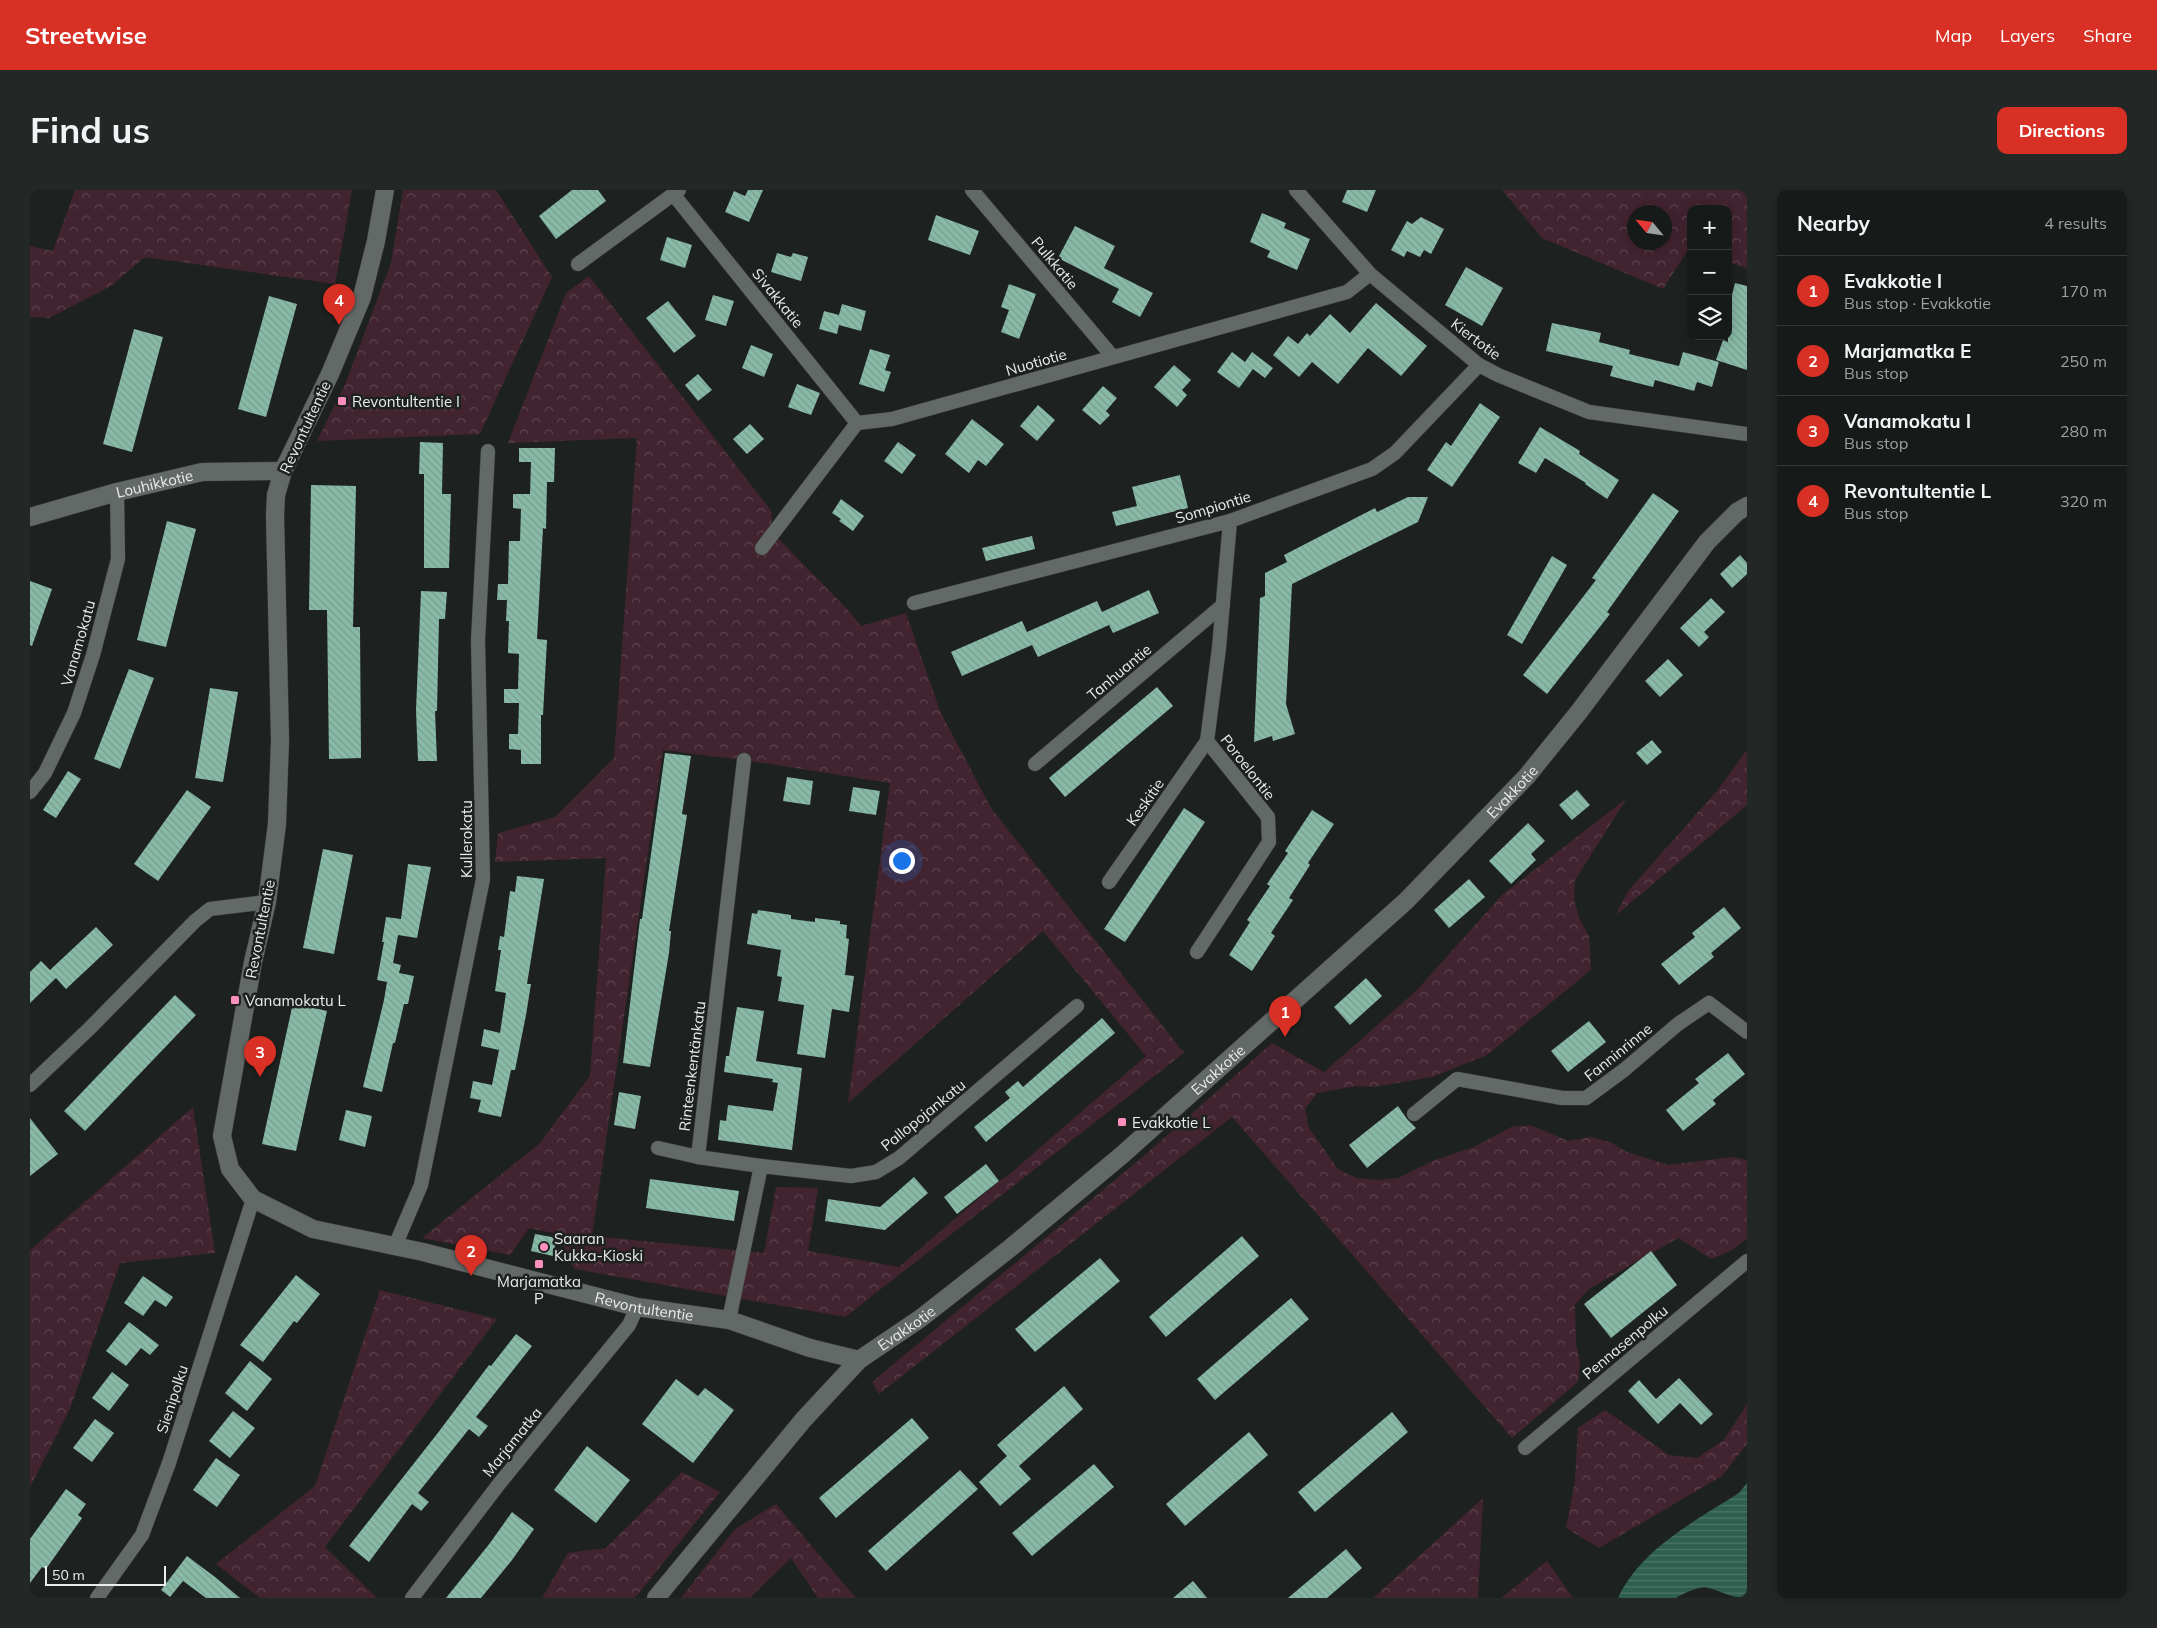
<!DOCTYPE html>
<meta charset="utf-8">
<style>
:root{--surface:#161a18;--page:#232725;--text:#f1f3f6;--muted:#9ea1a2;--line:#353837;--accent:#d93025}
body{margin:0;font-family:Mulish,sans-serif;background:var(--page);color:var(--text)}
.controls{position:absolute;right:15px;top:15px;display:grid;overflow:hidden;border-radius:10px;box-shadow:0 2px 12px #0003}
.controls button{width:45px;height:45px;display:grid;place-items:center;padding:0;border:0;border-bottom:1px solid var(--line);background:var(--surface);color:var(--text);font:25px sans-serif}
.compass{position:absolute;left:1597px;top:15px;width:45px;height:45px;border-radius:50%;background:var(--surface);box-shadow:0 2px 12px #0003;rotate:299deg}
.scale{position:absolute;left:15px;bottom:12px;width:121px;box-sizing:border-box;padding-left:5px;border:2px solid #e9eceb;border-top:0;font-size:14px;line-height:18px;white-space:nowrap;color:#e9eceb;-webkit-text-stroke:4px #1d2220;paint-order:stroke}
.you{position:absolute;left:871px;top:670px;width:18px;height:18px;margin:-12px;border:4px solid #fff;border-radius:50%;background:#1a73e8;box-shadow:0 0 0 8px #1a73e833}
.badge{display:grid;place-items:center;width:32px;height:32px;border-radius:50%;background:var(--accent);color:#fff;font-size:16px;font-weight:700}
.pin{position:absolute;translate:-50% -41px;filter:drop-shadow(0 1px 2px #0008)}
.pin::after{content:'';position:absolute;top:26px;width:18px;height:15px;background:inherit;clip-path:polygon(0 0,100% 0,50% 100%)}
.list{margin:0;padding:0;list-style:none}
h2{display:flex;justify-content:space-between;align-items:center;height:65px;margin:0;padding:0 20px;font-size:21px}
h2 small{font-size:16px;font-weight:400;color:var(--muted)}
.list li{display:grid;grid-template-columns:32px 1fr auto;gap:15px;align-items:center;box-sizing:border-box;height:70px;padding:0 20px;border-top:1px solid var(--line)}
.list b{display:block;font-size:19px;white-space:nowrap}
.list p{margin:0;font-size:16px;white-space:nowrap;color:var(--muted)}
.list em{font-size:16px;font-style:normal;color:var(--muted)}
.icon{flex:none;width:28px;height:28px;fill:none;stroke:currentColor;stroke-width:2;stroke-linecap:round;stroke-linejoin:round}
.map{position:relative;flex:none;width:1717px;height:1408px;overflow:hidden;border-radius:10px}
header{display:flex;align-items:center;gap:30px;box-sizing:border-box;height:70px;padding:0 25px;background:var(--accent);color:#fff}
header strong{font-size:24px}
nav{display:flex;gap:28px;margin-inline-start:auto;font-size:18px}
.intro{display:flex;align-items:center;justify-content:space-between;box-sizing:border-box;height:120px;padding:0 30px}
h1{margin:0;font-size:35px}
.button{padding:12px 22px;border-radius:10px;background:var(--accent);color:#fff;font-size:18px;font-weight:700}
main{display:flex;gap:30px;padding:0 30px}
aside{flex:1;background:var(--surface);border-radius:10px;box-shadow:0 2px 12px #0003}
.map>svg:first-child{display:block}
.forest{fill:url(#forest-crowns);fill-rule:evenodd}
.water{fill:url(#water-rules)}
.building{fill:url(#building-back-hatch)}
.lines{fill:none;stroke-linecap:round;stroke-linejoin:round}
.minor-casing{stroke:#3a3d3c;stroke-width:15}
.tertiary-casing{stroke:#3a3d3c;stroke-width:19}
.minor{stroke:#636966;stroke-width:14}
.tertiary{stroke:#636966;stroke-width:18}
.poi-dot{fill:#fd8ebe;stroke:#1d2220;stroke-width:2}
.labels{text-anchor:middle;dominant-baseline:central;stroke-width:5;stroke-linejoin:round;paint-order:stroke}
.street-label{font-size:15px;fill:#e9eceb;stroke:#1d2220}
.poi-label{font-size:15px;fill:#e9eceb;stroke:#1d2220;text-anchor:start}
</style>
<header>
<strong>Streetwise</strong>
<nav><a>Map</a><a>Layers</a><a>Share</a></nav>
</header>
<div class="intro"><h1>Find us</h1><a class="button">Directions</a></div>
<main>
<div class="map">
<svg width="1717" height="1408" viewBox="0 0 1717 1408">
<defs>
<pattern id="forest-crowns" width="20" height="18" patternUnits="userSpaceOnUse" patternTransform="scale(1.25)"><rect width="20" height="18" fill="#422330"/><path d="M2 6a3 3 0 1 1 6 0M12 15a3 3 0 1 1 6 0" fill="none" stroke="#5d434e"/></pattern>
<pattern id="water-rules" width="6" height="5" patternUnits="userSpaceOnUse" patternTransform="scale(1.25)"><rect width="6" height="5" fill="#2f5f4f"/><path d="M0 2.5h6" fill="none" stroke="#4d7668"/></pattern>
<pattern id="building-back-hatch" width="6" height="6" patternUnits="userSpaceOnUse" patternTransform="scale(1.25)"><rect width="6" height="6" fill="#88baa7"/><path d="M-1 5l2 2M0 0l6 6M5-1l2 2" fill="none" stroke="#789d8f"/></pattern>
</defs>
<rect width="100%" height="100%" fill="#1d2220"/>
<g class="forest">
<polygon points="45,0 322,0 305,94 115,67 81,96 19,128 0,127 0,56 23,61"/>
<polygon points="373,0 466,0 522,87 450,244 287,251 316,192 361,73"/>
<path d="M1472 0H1717V78L1698 72V19H1661V61L1658 60 1633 99 1512 48ZM1604 22H1634V52H1604Z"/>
<path d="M559 86 742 322 741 341 817 419 831 436 876 423 910 521 961 618 1154 863 815 1127 544 1079 528 1044 499 1038 480 1065 392 1048 509 954 560 886 576 668 465 672 468 643 525 627 584 568 607 248 478 253 536 103ZM633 560 714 570 860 593 818 913 1013 741 1116 866 976 987 969 991 869 1077 778 1061 788 998 746 997 734 1063 562 1046Z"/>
<polygon points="1717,560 1717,615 1586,725 1598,701 1686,602"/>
<polygon points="1597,608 1545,690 1544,709 1549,728 1559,746 1561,780 1457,865 1402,887 1344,897 1326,896 1287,903 1275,919 1279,938 1308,979 1326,988 1347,990 1368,988 1405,970 1444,957 1481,937 1500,935 1538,951 1560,947 1580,952 1597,962 1638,975 1702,967 1717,970 1717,1049 1700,1061 1682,1069 1648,1048 1559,1099 1545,1115 1546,1154 1550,1173 1548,1192 1482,1248 1202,927 849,1204 842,1192 1109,970 1242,853 1294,882 1386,801 1471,706"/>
<polygon points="163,917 185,1063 90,1073 40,1219 0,1297 0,1060"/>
<polygon points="350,1100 467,1129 295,1357 347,1408 230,1408 186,1374 285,1296"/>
<polygon points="1717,1214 1717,1254 1692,1286 1569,1358 1536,1338 1545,1290 1548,1238 1575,1220 1639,1265 1667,1268 1694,1250"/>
<polygon points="652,1282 690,1302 605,1408 512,1408 538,1363 576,1358"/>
<polygon points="1453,1308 1448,1408 1343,1408"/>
<polygon points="746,1314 826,1408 788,1408 761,1368 720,1408 651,1408 705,1339"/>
<polygon points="1517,1371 1543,1408 1471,1408"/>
</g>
<path class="water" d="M1717 1293V1408C1701 1408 1694 1402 1679 1398 1671 1395 1654 1403 1646 1408H1588C1611 1359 1665 1331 1709 1303Z"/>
<g class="building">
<polygon points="542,0 568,0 576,11 526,49 509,26"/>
<polygon points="718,0 733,0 719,32 695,22 704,1 715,6"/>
<polygon points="1317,0 1346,0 1337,22 1312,12"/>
<polygon points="1232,23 1256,33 1254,38 1280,49 1267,80 1237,67 1240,61 1220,52"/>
<polygon points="906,25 949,41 940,65 898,50"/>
<polygon points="1391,27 1414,39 1401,64 1394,60 1390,67 1377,61 1374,67 1361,60 1377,31 1382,34"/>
<polygon points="1045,36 1085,56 1074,78 1123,103 1110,127 1082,112 1089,99 1028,68"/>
<polygon points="637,47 662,55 655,78 630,70"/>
<polygon points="747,63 761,67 763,63 778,67 771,91 741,82"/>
<polygon points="1436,77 1473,98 1452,136 1415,115"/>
<polygon points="1705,93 1717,96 1717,180 1686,170 1693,150 1698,152 1698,104 1702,105"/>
<polygon points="979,94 1006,104 989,149 971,142 979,120 971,117"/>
<polygon points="683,105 704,111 696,136 675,130"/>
<polygon points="239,106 267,114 236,227 208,219"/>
<polygon points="638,111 666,146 644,163 616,128"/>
<polygon points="1346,113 1397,156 1371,186 1338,158 1308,194 1282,172 1269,187 1243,165 1258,146 1268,154 1277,143 1280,146 1300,124 1320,143"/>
<polygon points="812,114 836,121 831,141 809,135 807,144 789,139 794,121 809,125"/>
<polygon points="1522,133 1571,143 1569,152 1600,160 1599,164 1649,176 1653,162 1689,172 1682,197 1667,192 1664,201 1625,190 1623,197 1580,186 1583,176 1516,161"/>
<polygon points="104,139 133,147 102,262 73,254"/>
<polygon points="721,155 743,164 734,187 712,178"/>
<polygon points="840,159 860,165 855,180 861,182 854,202 829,194"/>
<polygon points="1202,162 1215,172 1222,162 1243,178 1235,188 1223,179 1209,198 1187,182"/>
<polygon points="1144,175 1161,190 1152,200 1157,205 1147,217 1124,197"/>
<polygon points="668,184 682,200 668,211 655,195"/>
<polygon points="767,194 790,203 781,225 758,217"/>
<polygon points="1073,196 1087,208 1076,221 1080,225 1070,235 1052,220"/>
<polygon points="1450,213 1470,227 1422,297 1397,280 1416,252 1421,256"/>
<polygon points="1008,215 1025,230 1007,251 990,236"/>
<polygon points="942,229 974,254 956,276 948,270 939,283 915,264"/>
<polygon points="720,234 734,249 717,264 703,249"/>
<polygon points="1510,237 1550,261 1549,264 1589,290 1577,309 1555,294 1556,293 1515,268 1506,283 1488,273"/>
<polygon points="390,252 413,253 412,304 421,304 419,378 394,378 394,284 389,284"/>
<polygon points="868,252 886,265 872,284 854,271"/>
<polygon points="489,258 525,258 524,292 517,292 516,339 513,338 507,449 517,450 513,525 511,525 511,574 491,574 491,560 479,559 479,544 488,544 489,513 474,513 474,499 488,499 489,464 478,463 479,431 476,431 477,410 467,410 468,394 478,394 479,351 490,351 491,319 483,318 483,304 500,304 501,272 489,272"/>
<polygon points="1150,285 1158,318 1086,336 1082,322 1107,316 1102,297"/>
<polygon points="281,295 326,296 323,437 330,437 331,568 299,569 297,420 279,420"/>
<polygon points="1623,303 1649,321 1577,422 1580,424 1517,504 1493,485 1566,390 1562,388"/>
<polygon points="1378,307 1398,307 1388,332 1262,394 1256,514 1265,544 1243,551 1242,546 1224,552 1230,408 1235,406 1235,383 1257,372 1254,365 1345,318 1347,322"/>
<polygon points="811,309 834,326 823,341 809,331 811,329 802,323"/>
<polygon points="137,331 166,339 136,457 107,450"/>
<polygon points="1002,346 1005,359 956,371 952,358"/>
<polygon points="1710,365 1717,373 1717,384 1702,398 1690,384"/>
<polygon points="1522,366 1537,375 1492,454 1477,445"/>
<polygon points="0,391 22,399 2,456 0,455"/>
<polygon points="1119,400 1129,423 1083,443 1079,435 1008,467 1002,455 932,486 921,462 992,431 997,442 1067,411 1072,422"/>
<polygon points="391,401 417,402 415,429 409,429 407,521 405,521 407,571 388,571 386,520"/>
<polygon points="1681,408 1695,422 1674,442 1679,447 1669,457 1650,438"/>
<polygon points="1638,469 1653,485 1630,507 1615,491"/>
<polygon points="99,479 124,488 90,579 64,569"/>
<polygon points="1127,497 1143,516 1035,607 1019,588"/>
<polygon points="180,498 208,502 193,592 165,588"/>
<polygon points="1622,550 1632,562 1617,575 1606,563"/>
<polygon points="635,563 661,566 652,624 657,625 639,741 641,741 639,763 620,877 593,873 610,729 612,729"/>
<polygon points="38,581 51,589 26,628 13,620"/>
<polygon points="757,587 783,591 780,615 753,611"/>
<polygon points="823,597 850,601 846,625 819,621"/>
<polygon points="157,600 181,617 128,691 104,674"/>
<polygon points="1547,600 1560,615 1542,630 1529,615"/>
<polygon points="1154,618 1175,632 1095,752 1074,739"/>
<polygon points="1282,620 1304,634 1278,673 1280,675 1259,708 1263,710 1241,743 1245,746 1222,781 1199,765 1220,732 1217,730 1240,696 1237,694 1258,663 1255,661"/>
<polygon points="1498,633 1515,651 1501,664 1506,670 1481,694 1459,671"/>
<polygon points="293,659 323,665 304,764 273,758"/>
<polygon points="378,674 401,677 387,748 368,745 363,773 371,775 369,783 384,786 378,814 374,814 365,853 363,853 352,902 333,897 354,810 357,792 347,790 354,752 352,752 356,727 371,729"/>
<polygon points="487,686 514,689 497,794 501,794 496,825 485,880 481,880 471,927 448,922 451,910 440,908 443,891 462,895 469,860 451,856 454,839 470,843 476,803 465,801 471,760 468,760 470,746 474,747 480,701 485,702"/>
<polygon points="1439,689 1455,707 1419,738 1404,720"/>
<polygon points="1694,717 1711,738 1681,763 1684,767 1649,795 1631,774 1665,747 1662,743"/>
<polygon points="728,720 761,725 761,729 785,732 785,728 810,731 810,734 817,735 816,748 819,749 815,785 824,786 819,822 802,819 795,868 767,864 774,815 748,811 752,787 747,786 751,760 717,754 722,723 727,724"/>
<polygon points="66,737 83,755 36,799 26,788 0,813 0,782 11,771 20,780"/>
<polygon points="1336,788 1352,806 1320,835 1304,817"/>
<polygon points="145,805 166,825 55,941 34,921"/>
<polygon points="263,813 297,821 266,961 232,954"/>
<polygon points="707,817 734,821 726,871 772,878 762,960 688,950 690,930 696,931 698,915 743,921 748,893 742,892 743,889 694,882 696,866 699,866"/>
<polygon points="1072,828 1085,843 956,952 944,937 980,908 975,902 988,891 993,897"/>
<polygon points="1559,831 1576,852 1538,882 1521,861"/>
<polygon points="1698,863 1715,884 1683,910 1686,914 1653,941 1636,920 1669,893 1665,889"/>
<polygon points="589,902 611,906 605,939 584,935"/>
<polygon points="1368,916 1377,929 1386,938 1337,978 1319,955"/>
<polygon points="316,920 342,926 335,957 309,950"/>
<polygon points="0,928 28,964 0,986"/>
<polygon points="956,974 969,991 927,1024 914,1007"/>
<polygon points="884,987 898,1003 855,1040 795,1031 798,1009 850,1017"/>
<polygon points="620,989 709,1001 704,1031 616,1018"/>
<polygon points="505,1044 527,1048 523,1066 501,1061"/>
<polygon points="1212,1046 1229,1066 1136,1147 1119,1127"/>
<polygon points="1621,1061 1647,1095 1581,1148 1554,1114"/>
<polygon points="1070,1068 1090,1091 1005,1162 985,1139"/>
<polygon points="266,1085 290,1104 267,1133 264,1131 233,1172 210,1155"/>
<polygon points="113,1086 143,1107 136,1117 125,1110 113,1126 94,1113"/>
<polygon points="1261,1108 1279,1129 1185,1210 1167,1189"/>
<polygon points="99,1132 129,1155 120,1165 111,1158 96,1176 76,1161"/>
<polygon points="486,1144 502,1156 446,1227 458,1236 449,1247 439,1239 388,1303 399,1312 391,1321 382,1314 339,1372 319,1356 407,1244 459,1175 461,1176"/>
<polygon points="220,1171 242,1189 217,1221 195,1203"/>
<polygon points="82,1182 99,1195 79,1221 62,1208"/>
<polygon points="1649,1188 1683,1224 1671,1235 1650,1213 1628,1234 1598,1201 1609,1190 1626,1209"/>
<polygon points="646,1189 668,1206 675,1198 704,1220 663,1273 612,1234"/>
<polygon points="1034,1196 1053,1219 989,1276 1001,1289 970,1316 949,1292 977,1266 967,1255"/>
<polygon points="203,1221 225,1238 200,1268 179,1251"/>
<polygon points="1362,1222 1378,1242 1285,1322 1268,1302"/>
<polygon points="882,1228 899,1248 806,1328 789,1308"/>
<polygon points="65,1229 84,1243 62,1272 43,1258"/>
<polygon points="1219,1242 1238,1265 1155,1336 1136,1314"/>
<polygon points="557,1256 600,1290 566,1333 524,1300"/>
<polygon points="186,1268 210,1285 187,1317 163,1300"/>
<polygon points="1064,1274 1084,1297 1002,1366 982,1343"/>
<polygon points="930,1280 948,1299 856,1381 838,1361"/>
<polygon points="36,1299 56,1314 48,1325 52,1328 16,1379 12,1377 0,1393 0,1349"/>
<polygon points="482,1322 504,1339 482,1370 451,1408 416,1408 460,1353"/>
<polygon points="1316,1359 1332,1378 1297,1408 1258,1408"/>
<polygon points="157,1366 185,1387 210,1408 176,1408 153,1391 140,1407 131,1400"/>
<polygon points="1163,1391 1177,1408 1143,1408"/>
</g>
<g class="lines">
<g class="minor-casing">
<g id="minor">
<polyline points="942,0 1083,167"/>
<polyline points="1266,0 1340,84 1449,175 1468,185 1559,222 1717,244"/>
<polyline points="643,4 827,233"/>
<polyline points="548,74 649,0"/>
<polyline points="732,358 827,233 862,229 1317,102 1340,84"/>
<polyline points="884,413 1200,331 1342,279 1365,263 1449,175"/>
<polyline points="1005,574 1193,415"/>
<polyline points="0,602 15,583 44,523 63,465 88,369 87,302"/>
<polyline points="1079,692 1177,551"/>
<polyline points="1167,762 1239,652 1238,627 1177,551 1189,458 1200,331"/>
<polyline points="0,895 60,838 165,731 180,719 237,712"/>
<polyline points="1384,924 1427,889 1532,908 1556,908 1594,880 1648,834 1679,813 1717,842"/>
<polyline points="628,958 668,967"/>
<polyline points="731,976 821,986 846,982 869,968 1047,816"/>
<polyline points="365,1056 391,995 453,689 448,450 458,261"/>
<polyline points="699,1130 731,976 668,967 714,570"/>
<polyline points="1495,1258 1717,1071"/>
<polyline points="67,1408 112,1345 139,1273 223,1009"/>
<polyline points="382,1408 469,1294 599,1135 607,1117"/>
</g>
</g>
<g class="tertiary-casing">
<g id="tertiary">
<path id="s1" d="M355 0 346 51 332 107 300 184 253 281 246 305 245 325 250 550 247 634 237 712 223 772 192 946 200 979 223 1009 283 1039 393 1062 607 1117 699 1130 780 1158 829 1170"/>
<path id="s2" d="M0 327 87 302 172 282 253 281"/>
<path id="s3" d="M626 1408 774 1229 829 1170 891 1128 979 1059 1092 965 1376 711 1497 586 1548 523 1677 352 1707 322 1717 316"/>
</g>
</g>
<use href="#minor" class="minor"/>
<use href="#tertiary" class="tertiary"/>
</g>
<g class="poi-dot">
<rect x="307" y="206" width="10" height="10" rx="2.5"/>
<rect x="200" y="805" width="10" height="10" rx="2.5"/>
<rect x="1087" y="927" width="10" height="10" rx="2.5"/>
<circle cx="514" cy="1057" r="5"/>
<rect x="504" y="1069" width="10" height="10" rx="2.5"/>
</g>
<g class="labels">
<g class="street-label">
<text transform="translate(1025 73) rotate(50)">Pulkkatie</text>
<text transform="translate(748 108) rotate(51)">Sivakkatie</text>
<text transform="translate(1446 149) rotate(37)">Kiertotie</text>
<text transform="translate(1006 172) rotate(-16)">Nuotiotie</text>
<text transform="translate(275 237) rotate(-65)">Revontultentie</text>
<text stroke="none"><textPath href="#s2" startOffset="129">Louhikkotie</textPath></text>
<text transform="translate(1183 317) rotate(-17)">Sompiontie</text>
<text transform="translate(48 453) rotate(-74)">Vanamokatu</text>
<text transform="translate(1089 482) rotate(-40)">Tanhuantie</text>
<text transform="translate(1218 577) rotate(52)">Poroelontie</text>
<text stroke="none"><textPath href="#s3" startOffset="1180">Evakkotie</textPath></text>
<text transform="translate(1115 612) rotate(-55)">Keskitie</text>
<text transform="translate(436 649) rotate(-90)">Kullerokatu</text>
<text transform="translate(230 739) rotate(-79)">Revontultentie</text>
<text transform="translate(1588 862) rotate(-39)">Fanninrinne</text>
<text transform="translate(662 876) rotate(-83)">Rinteenkentänkatu</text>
<text stroke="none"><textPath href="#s3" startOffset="775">Evakkotie</textPath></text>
<text transform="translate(893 925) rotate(-39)">Pallopojankatu</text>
<text stroke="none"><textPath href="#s1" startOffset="1451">Revontultentie</textPath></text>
<text stroke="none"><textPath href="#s3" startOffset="370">Evakkotie</textPath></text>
<text transform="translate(1595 1152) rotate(-40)">Pennasenpolku</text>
<text transform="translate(142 1209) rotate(-72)">Sienipolku</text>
<text transform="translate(482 1252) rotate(-51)">Marjamatka</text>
</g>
<g class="poi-label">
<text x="322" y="211">Revontultentie I</text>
<text x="215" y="810">Vanamokatu L</text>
<text x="1102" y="932">Evakkotie L</text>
<text x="524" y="1048">Saaran<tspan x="524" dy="17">Kukka-Kioski</tspan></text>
<text x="509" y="1091" text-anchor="middle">Marjamatka<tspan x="509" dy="17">P</tspan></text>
</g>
</g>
</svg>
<div class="controls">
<button>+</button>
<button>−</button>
<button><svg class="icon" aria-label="layers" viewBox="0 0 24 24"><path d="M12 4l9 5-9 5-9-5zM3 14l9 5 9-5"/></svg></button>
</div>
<svg class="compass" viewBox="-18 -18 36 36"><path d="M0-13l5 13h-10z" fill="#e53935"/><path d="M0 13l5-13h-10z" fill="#9ea1a2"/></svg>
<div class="scale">50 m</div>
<div class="you"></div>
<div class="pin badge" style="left:1255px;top:847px">1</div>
<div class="pin badge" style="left:441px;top:1086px">2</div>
<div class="pin badge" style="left:230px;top:887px">3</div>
<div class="pin badge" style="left:309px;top:135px">4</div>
</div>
<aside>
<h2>Nearby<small>4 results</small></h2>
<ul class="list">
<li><span class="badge">1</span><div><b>Evakkotie I</b><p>Bus stop · Evakkotie</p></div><em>170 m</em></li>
<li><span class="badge">2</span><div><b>Marjamatka E</b><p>Bus stop</p></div><em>250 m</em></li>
<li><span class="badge">3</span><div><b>Vanamokatu I</b><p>Bus stop</p></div><em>280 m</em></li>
<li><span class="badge">4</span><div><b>Revontultentie L</b><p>Bus stop</p></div><em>320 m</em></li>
</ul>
</aside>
</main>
